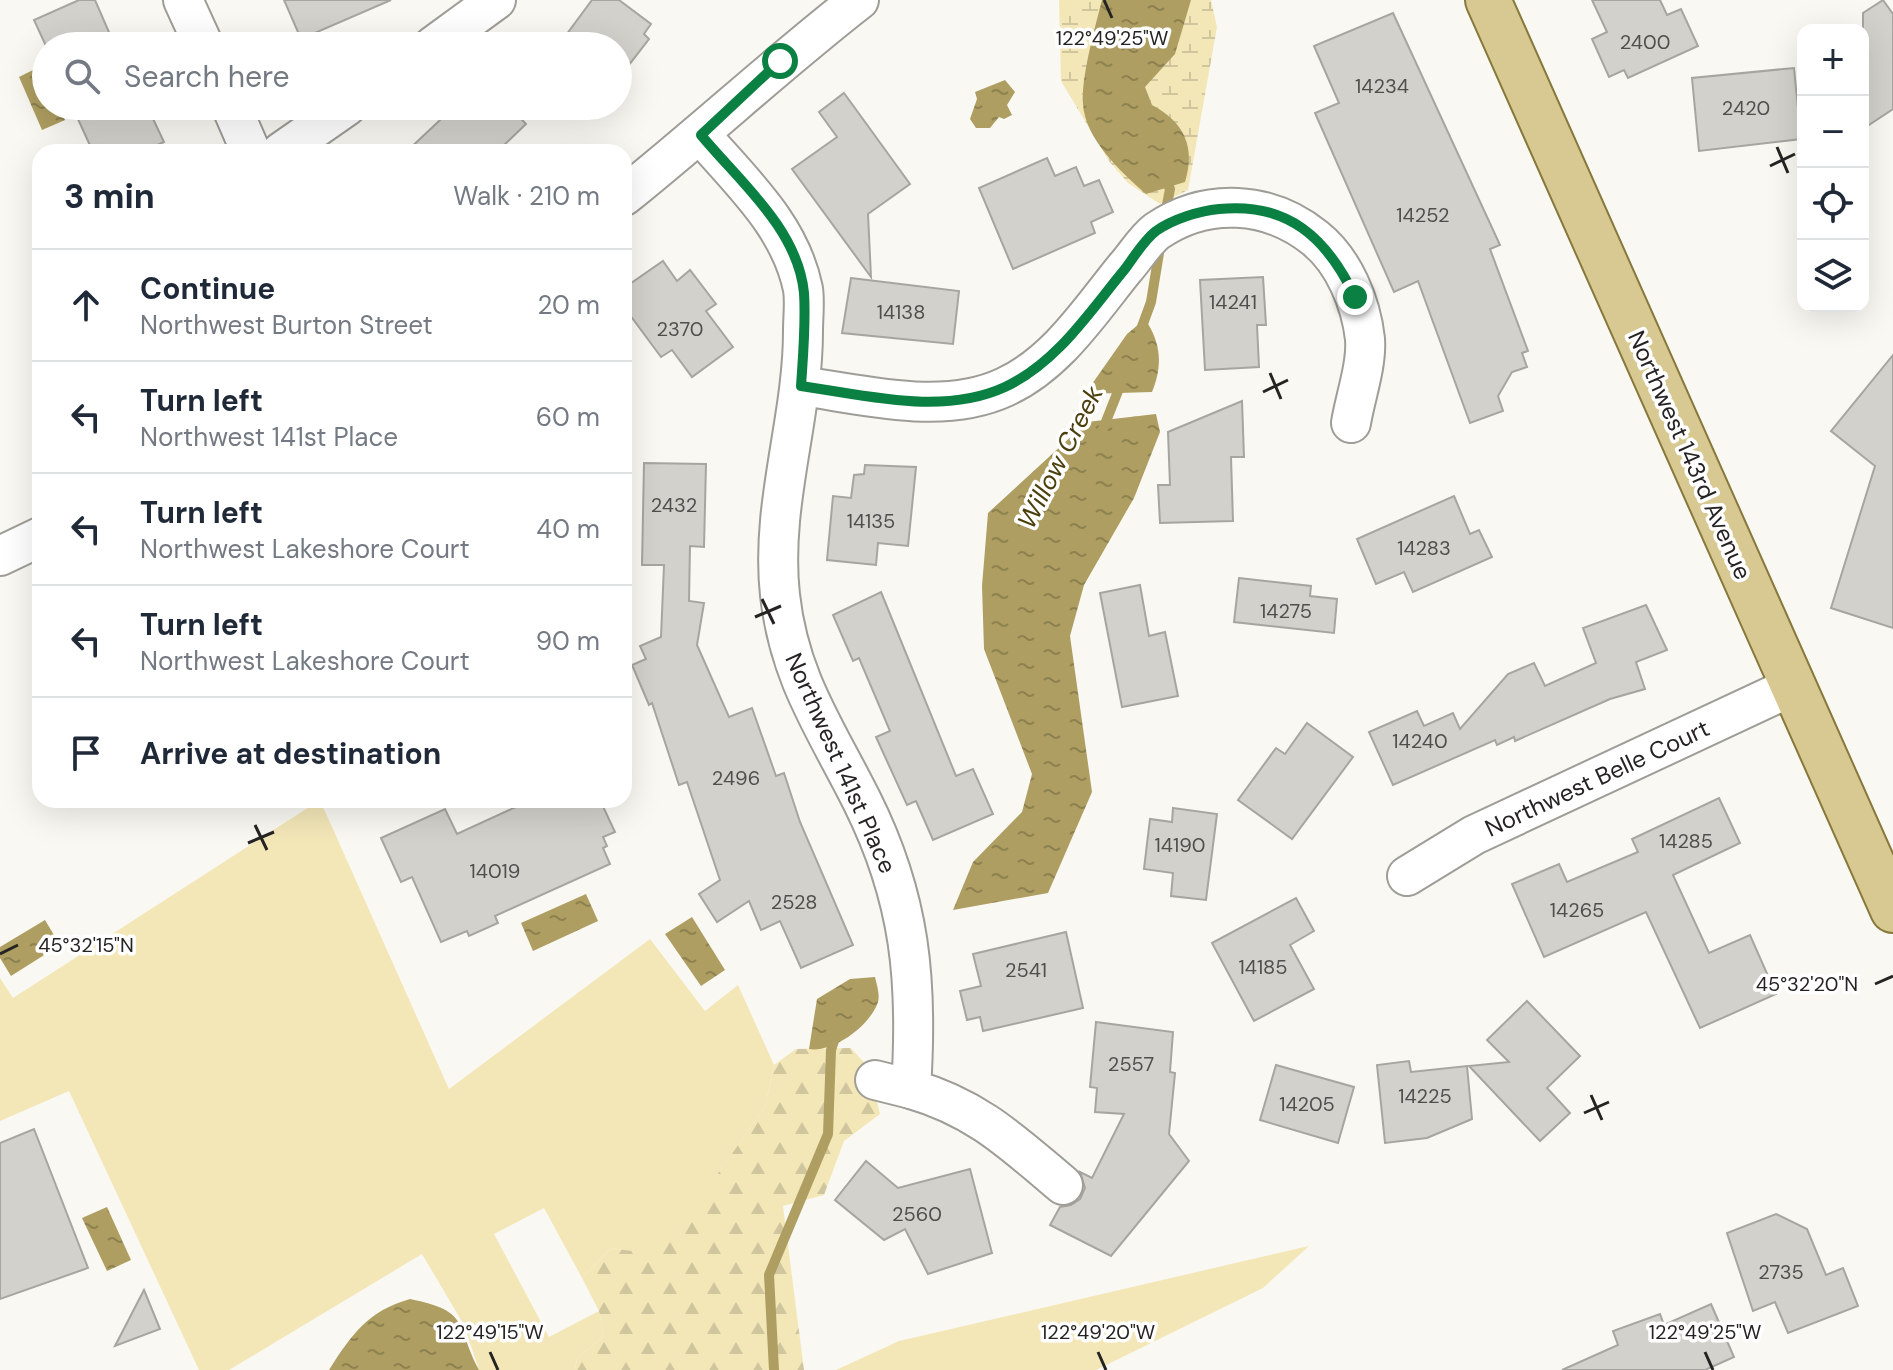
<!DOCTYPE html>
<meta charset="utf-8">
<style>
:root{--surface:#fff;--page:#f2f2f3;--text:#1f2937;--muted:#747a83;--line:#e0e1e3}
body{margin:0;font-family:"DM Sans",sans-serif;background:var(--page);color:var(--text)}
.controls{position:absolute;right:24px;top:24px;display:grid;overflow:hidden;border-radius:16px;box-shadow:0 8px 32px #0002}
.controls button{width:72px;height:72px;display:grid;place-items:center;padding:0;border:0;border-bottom:2px solid var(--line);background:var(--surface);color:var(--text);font:40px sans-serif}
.stop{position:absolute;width:24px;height:24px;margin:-18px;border:6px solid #0b8043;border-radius:50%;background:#fff}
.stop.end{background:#0b8043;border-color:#fff;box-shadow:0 2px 8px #0008}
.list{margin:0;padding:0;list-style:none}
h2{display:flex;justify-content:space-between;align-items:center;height:104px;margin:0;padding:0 32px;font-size:34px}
h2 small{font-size:26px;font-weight:400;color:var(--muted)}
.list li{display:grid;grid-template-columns:52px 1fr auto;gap:24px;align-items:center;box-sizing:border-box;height:112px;padding:0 32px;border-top:2px solid var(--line)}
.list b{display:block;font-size:30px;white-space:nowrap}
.list p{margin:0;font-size:26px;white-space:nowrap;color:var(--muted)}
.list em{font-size:26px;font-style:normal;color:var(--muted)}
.icon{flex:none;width:44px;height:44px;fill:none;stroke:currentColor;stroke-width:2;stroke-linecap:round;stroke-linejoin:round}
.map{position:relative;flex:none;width:1893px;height:1370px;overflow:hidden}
.search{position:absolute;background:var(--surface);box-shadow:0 8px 32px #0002;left:32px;top:32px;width:600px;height:88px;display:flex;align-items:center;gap:20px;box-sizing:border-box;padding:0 28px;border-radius:44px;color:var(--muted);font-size:30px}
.panel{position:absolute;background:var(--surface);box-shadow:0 8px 32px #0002;left:32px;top:144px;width:600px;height:664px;border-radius:24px}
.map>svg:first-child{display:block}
.grass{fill:#f3e7b8}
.forest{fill:url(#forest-firs)}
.wetland{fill:url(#wetland-marsh)}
.water{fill:url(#water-ripples)}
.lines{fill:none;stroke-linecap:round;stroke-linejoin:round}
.stream{stroke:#ae9e61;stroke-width:10}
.building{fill:#d3d1cb;stroke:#a7a59f;stroke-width:2}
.minor-casing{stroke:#9f9d97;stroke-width:42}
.major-casing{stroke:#87783b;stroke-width:48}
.minor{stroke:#fff;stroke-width:38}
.major{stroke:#d7c991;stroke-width:44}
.route{stroke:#0b8043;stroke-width:10}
.ticks{fill:none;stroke:#252422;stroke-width:3}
.labels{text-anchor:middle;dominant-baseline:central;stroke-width:7;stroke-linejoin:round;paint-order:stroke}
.number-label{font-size:20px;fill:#504f4c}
.street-label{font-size:24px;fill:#252422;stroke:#fff}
.water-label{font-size:26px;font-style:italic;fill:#4b3f0d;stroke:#fff}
.ticks-label{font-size:20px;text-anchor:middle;fill:#252422;stroke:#fff;stroke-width:7;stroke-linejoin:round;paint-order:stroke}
</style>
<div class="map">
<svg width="1893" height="1370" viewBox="0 0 1893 1370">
<defs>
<pattern id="forest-firs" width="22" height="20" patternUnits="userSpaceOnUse" patternTransform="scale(2)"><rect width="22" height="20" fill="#f3e7b8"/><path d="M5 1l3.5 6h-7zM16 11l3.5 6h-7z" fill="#d0c69e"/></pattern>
<pattern id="wetland-marsh" width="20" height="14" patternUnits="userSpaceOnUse" patternTransform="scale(2)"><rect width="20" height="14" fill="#f3e7b8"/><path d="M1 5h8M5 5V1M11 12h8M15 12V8" fill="none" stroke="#d0c69e"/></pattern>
<pattern id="water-ripples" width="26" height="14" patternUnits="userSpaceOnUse" patternTransform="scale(2)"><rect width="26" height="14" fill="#ae9e61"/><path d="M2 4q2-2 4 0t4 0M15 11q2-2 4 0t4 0" fill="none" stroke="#8d8150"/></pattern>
</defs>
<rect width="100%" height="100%" fill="#faf8f2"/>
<g class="grass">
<polygon points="320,800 449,1089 650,939 705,1011 738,985 774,1065 765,1107 660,1256 611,1248 582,1278 544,1208 494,1234 549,1337 599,1311 604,1336 577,1358 575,1370 479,1370 464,1325 422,1254 229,1370 199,1370 69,1091 0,1121 0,978 13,998"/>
<polygon points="1309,1246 1263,1288 1096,1370 836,1370 899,1341"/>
</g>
<polygon class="forest" points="851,1048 869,1068 880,1114 844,1141 824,1195 783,1206 804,1370 575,1370 577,1358 604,1336 599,1311 582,1278 611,1248 660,1255 765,1107 774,1065 796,1049"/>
<polygon class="wetland" points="1059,0 1211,0 1217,27 1188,190 1160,204 1128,183 1109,161 1061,81"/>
<g class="water">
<path d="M1102 0H1191L1175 54 1145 87 1152 105C1184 122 1196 147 1185 182L1146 194C1121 172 1085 139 1083 104 1081 78 1095 27 1102 0Z"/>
<polygon points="41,66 46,78 46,106 59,106 65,120 42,130 19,77"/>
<polygon points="1005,80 1015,92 1007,105 1012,115 1004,119 999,117 990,128 976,128 970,119 977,99 975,92"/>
<path d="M1145 319C1161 343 1163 365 1152 392L1085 394 1127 334Z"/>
<polygon points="1156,414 1160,432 1134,498 1084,585 1070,636 1092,792 1048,893 953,910 973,862 1022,812 1032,774 984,649 982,586 988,513 1087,422"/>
<polygon points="586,894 598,921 533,951 521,923"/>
<polygon points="692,917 725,970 701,986 665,934"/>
<polygon points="45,920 60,945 11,976 0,958 0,947"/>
<path d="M875 977C877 986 880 994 878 1002 870 1026 833 1053 809 1049L817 999 850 979Z"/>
<polygon points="107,1207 131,1260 107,1271 82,1218"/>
<path d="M410 1299C471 1311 455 1325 479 1370H329C352 1334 368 1311 410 1299Z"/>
</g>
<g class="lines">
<g class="stream">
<polyline points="1164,177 1170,189 1165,215"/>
<polyline points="1140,332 1151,302 1160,247"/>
<polyline points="1103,429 1122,381"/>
<polyline points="774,1370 769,1275 828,1134 831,1050 838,1029"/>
</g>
</g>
<g class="building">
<polygon points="79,0 95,0 115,46 46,46 34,20"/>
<polygon points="284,0 391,0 301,39"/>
<polygon points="592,0 619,0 651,24 644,34 649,39 618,79 618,46 558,46"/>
<polygon points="1592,0 1660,0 1667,15 1681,9 1698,46 1628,78 1624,70 1609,77 1592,39 1607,32"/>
<polygon points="1883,0 1893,14 1893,109 1863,129 1863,13"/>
<polygon points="1393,13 1500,245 1490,249 1528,351 1522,353 1527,367 1512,372 1498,396 1503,411 1470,423 1418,281 1394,292 1315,113 1339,103 1314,46"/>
<polygon points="1794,68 1801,139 1699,151 1692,78"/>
<polygon points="844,93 910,184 868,214 871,277 792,169 837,137 819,112"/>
<polygon points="72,106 147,106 164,142 142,152 93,152"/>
<polygon points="455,106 509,106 526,124 497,152 406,152"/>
<polygon points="1047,158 1055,176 1076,167 1084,186 1099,180 1113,212 1091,222 1095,233 1013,269 979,188"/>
<polygon points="663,261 677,281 690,270 716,304 706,311 733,347 692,377 672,350 661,357 624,307 624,288"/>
<polygon points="1263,277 1266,325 1257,325 1259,367 1205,370 1200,280"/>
<polygon points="851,278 959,291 953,344 842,333"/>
<polygon points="1893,355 1893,628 1831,608 1875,466 1831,431"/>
<polygon points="1242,401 1244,457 1231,457 1233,521 1160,523 1158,485 1170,485 1168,432"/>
<polygon points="644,463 706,464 704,547 690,546 689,601 704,603 697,645 729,717 752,708 776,776 784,773 800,822 853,945 801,968 780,921 761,930 749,901 717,922 699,894 720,880 687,782 679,785 652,703 649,705 632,665 646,659 640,646 661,637 664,565 642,565"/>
<polygon points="865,465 916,467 908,546 878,543 876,565 827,560 833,496 851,498 854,475 864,474"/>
<polygon points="1454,496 1470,534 1479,530 1492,557 1413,592 1404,572 1376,584 1357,539"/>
<polygon points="1239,578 1311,586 1310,596 1337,599 1334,633 1234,622"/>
<polygon points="1140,585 1149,636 1165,632 1178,696 1122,707 1100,593"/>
<polygon points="881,592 956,776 973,769 993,814 933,840 916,801 907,805 876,737 890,731 859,658 853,661 833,615"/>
<polygon points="1646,605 1667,650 1636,662 1645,689 1610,699 1515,741 1514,737 1497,745 1495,740 1393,785 1369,732 1417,711 1424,726 1453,713 1460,729 1508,674 1534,663 1545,686 1596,663 1583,628"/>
<polygon points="1307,723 1353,757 1292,839 1238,800 1276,748 1285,754"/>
<polygon points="1719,798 1740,843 1673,875 1709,953 1750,935 1776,994 1700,1028 1646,912 1544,957 1512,884 1559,864 1567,882 1638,852 1632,839"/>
<polygon points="531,800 600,800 615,832 603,837 607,846 603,848 610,864 495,916 498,923 469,936 467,931 441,942 412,877 401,882 381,838 445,809 457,834"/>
<polygon points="1173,808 1217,814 1206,900 1171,896 1173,873 1144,869 1150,819 1172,822"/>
<polygon points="1296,898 1314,931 1290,945 1314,989 1254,1021 1212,943"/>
<polygon points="1066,932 1083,1008 983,1031 980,1017 967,1020 960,991 981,986 973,954"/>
<polygon points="1527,1001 1580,1056 1547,1088 1570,1113 1540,1141 1469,1066 1509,1062 1487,1040"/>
<polygon points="1096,1022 1173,1032 1170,1072 1175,1073 1169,1134 1189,1161 1111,1256 1050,1225 1060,1207 1071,1205 1080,1199 1085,1188 1080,1172 1092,1178 1124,1114 1095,1112 1097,1088 1090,1087"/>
<polygon points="1409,1061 1411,1072 1467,1066 1472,1119 1427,1138 1385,1143 1377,1065"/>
<polygon points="1276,1065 1354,1087 1338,1143 1260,1120"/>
<polygon points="34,1129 88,1268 0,1299 0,1143"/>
<polygon points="866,1161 898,1188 970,1169 992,1253 928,1274 905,1229 884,1240 835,1200"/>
<polygon points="1776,1214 1807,1229 1826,1275 1843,1268 1858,1306 1788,1333 1775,1302 1753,1311 1727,1233"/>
<polygon points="144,1290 160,1329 115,1346"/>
<polygon points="1711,1304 1734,1357 1705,1370 1562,1370 1618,1345 1613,1331 1660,1314 1664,1325"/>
</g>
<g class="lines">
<g class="minor-casing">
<g id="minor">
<polyline points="183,0 204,46"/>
<polyline points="433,46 496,0"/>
<polyline points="231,106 251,152"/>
<path d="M701 135C741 182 790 225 803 289 805 302 803 317 803 331 803 420 770 505 780 595 789 678 826 729 862 801 911 899 918 982 911 1089 977 1108 1012 1142 1063 1185"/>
<polyline points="281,152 347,106"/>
<path d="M624 196C704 132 778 63 859 0"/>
<path d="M801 386C866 395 943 416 1005 387 1057 363 1090 311 1125 268 1135 257 1145 240 1157 231 1207 197 1269 201 1315 238 1344 261 1361 303 1365 339 1367 365 1355 398 1351 423"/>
<polyline points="0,556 40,537"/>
<polyline points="1407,876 1474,835 1791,687"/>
<polyline points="875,1080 911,1089"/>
</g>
</g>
<g class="major-casing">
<polyline id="major" points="1488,0 1893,910"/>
</g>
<use href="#minor" class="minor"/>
<use href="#major" class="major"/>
</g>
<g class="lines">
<path class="route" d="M780 61 701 135C739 181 798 229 804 293 806 324 803 356 801 386 866 395 942 416 1005 387 1057 363 1090 311 1125 269 1134 257 1144 240 1156 231 1173 219 1199 211 1219 209 1288 202 1327 238 1355 297"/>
</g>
<path class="ticks" d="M1104 0 1112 18M1777 147 1788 173M1770 166 1795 154M1270 373 1281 399M1263 392 1288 380M762 599 774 624M755 617 781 606M255 825 267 850M248 843 274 832M0 954 18 945M1875 984 1893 976M1591 1095 1602 1120M1584 1113 1609 1102M490 1352 498 1370M1098 1352 1106 1370M1705 1352 1713 1370"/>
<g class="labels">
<g class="number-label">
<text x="1645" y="42">2400</text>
<text x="1382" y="86">14234</text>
<text x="1746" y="108">2420</text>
<text x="1423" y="215">14252</text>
<text x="1233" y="302">14241</text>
<text x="901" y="312">14138</text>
<text x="680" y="329">2370</text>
<text x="674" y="505">2432</text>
<text x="871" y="521">14135</text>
<text x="1424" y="548">14283</text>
<text x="1286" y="611">14275</text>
<text x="1420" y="741">14240</text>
<text x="736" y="778">2496</text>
<text x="1686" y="841">14285</text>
<text x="1180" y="845">14190</text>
<text x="495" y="871">14019</text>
<text x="794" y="902">2528</text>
<text x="1577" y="910">14265</text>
<text x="1263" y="967">14185</text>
<text x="1026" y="970">2541</text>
<text x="1131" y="1064">2557</text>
<text x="1425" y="1096">14225</text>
<text x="1307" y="1104">14205</text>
<text x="917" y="1214">2560</text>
<text x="1781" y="1272">2735</text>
</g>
<g class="street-label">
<text transform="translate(1690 455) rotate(66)">Northwest 143rd Avenue</text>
<text transform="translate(841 763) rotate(66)">Northwest 141st Place</text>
<text transform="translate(1597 778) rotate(-25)">Northwest Belle Court</text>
</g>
<g class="water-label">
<text transform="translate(1060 457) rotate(-63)">Willow Creek</text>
</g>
</g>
<g class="ticks-label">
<text x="1112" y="45">122°49'25"W</text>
<text x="86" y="952">45°32'15"N</text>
<text x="1807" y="991">45°32'20"N</text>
<text x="490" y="1339">122°49'15"W</text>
<text x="1098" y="1339">122°49'20"W</text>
<text x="1705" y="1339">122°49'25"W</text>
</g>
</svg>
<div class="controls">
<button>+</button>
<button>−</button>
<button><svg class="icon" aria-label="locate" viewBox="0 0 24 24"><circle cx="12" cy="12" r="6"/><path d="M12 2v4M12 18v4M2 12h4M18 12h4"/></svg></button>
<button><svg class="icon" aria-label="layers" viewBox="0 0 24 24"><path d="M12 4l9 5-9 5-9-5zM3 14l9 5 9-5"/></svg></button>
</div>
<div class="stop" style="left:780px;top:61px"></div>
<div class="stop end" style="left:1355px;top:297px"></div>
<div class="search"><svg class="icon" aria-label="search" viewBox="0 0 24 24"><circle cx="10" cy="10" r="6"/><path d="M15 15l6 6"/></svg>Search here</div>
<section class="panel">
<h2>3 min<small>Walk · 210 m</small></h2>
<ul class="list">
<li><svg class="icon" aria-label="ahead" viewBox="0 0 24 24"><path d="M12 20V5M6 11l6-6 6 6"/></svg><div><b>Continue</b><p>Northwest Burton Street</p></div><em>20 m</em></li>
<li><svg class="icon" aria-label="left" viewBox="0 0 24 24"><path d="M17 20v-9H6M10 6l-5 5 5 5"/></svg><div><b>Turn left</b><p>Northwest 141st Place</p></div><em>60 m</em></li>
<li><svg class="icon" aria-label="left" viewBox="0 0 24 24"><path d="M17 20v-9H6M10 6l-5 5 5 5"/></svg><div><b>Turn left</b><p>Northwest Lakeshore Court</p></div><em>40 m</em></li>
<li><svg class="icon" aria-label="left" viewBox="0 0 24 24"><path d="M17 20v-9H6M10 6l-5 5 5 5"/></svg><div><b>Turn left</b><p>Northwest Lakeshore Court</p></div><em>90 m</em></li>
<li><svg class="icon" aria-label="arrive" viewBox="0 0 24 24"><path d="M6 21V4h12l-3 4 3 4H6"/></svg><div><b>Arrive at destination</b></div></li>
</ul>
</section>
</div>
